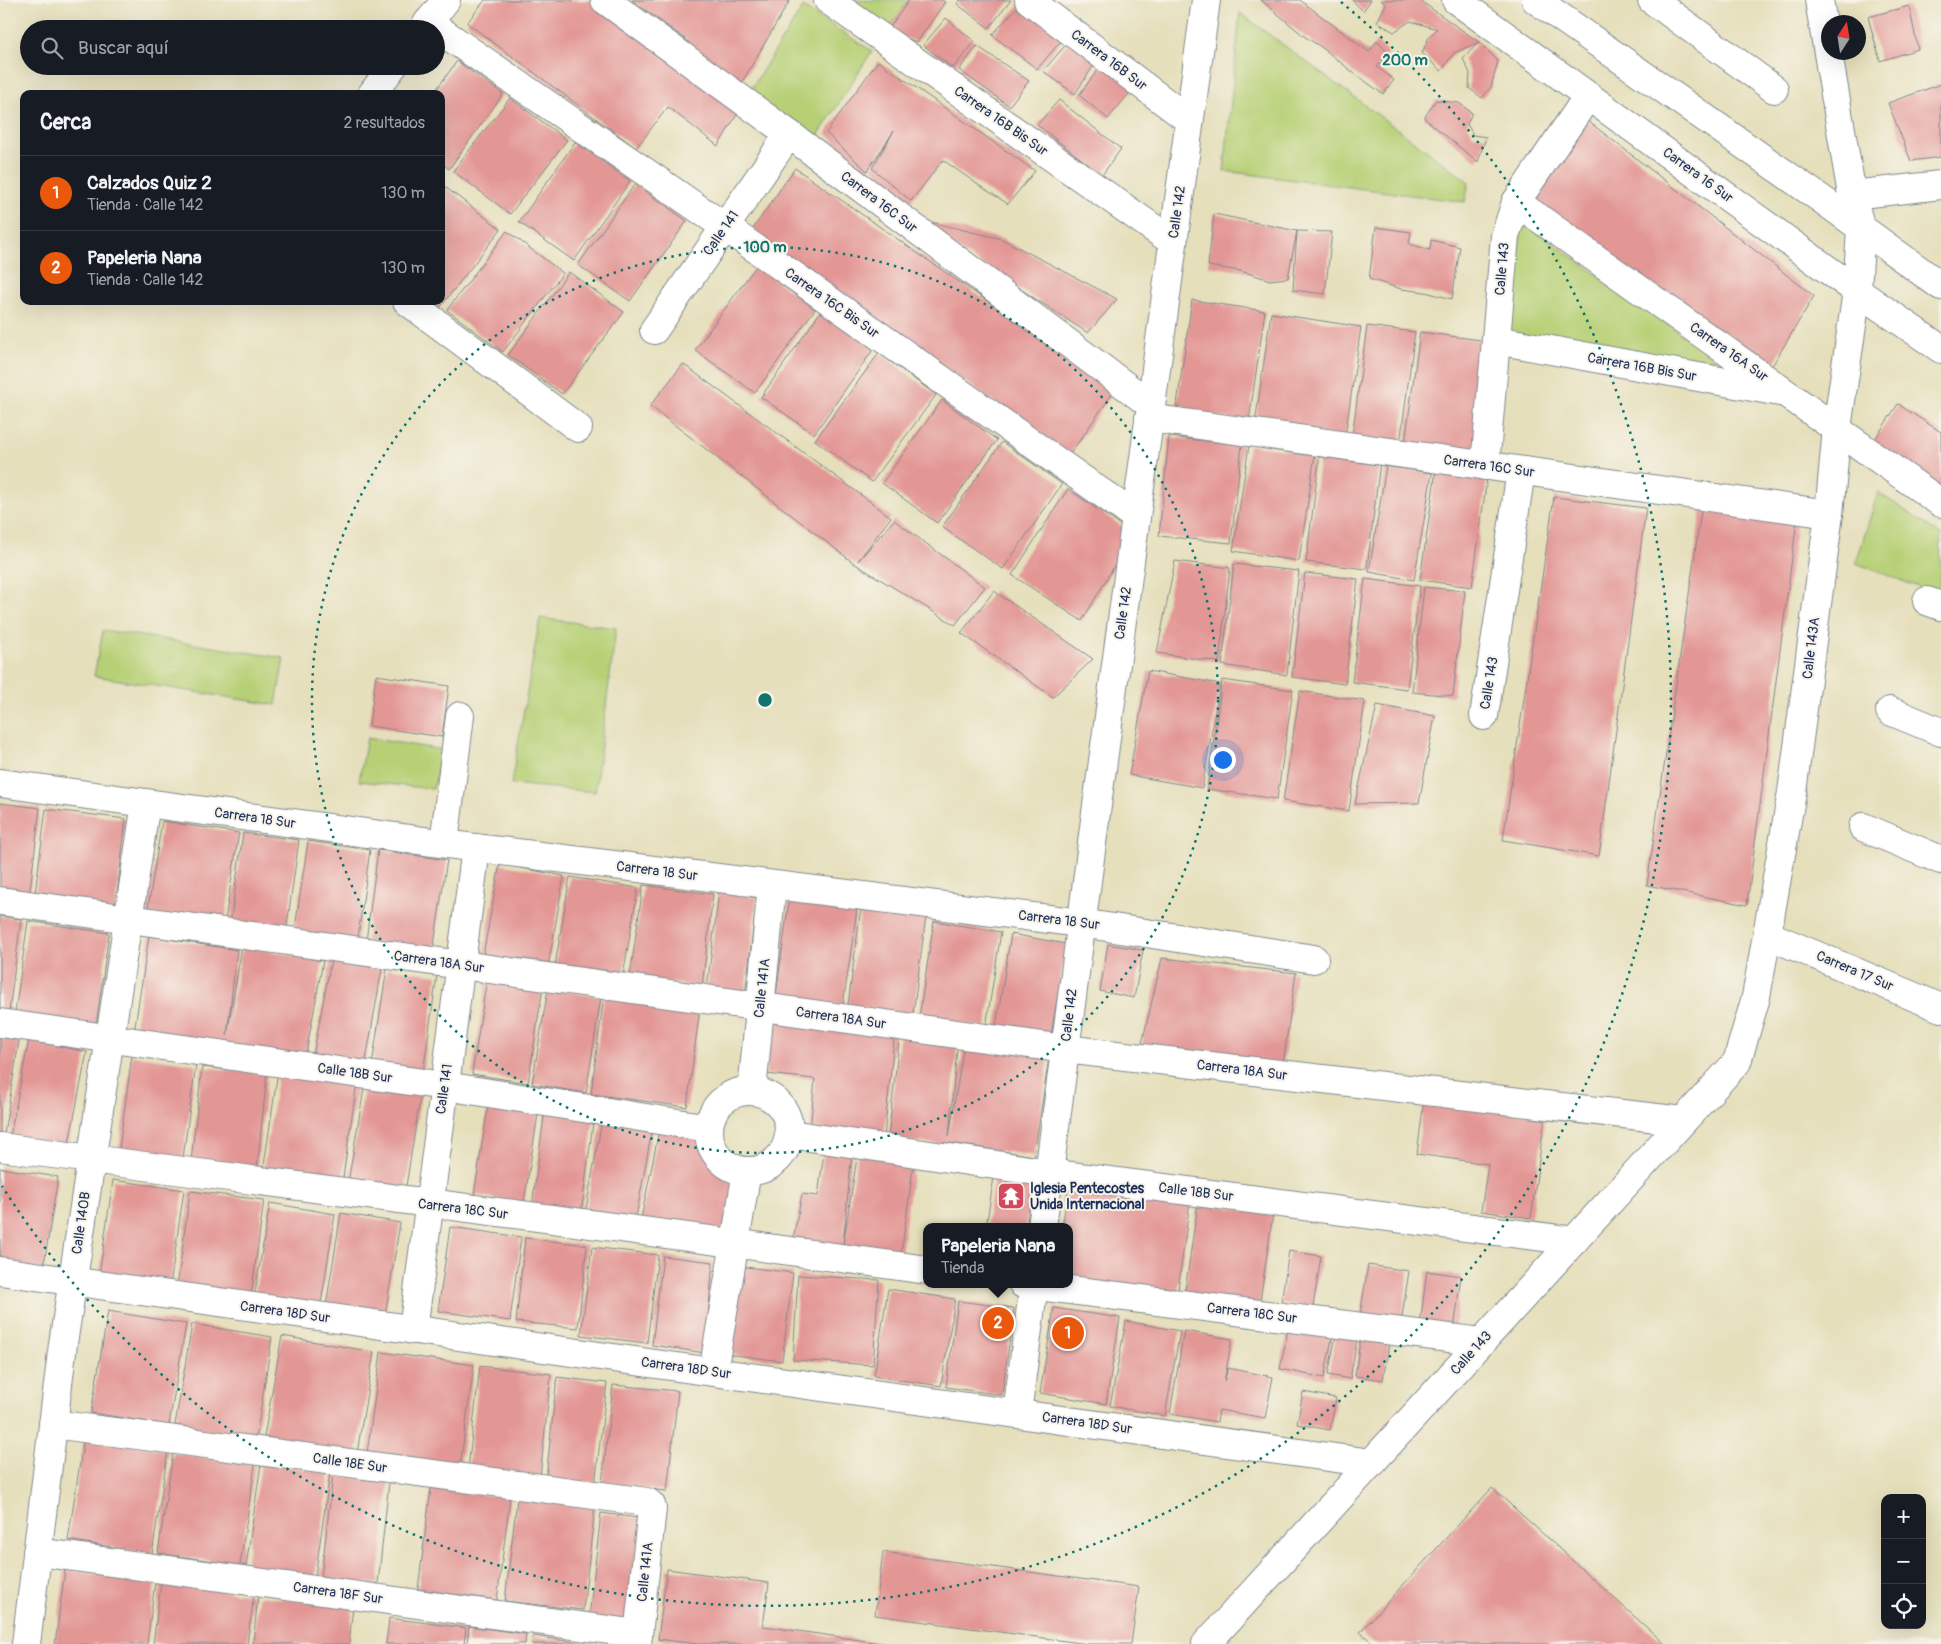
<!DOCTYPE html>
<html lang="es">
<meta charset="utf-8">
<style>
:root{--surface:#171b24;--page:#20242c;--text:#f1f3f6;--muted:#9ea1a6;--line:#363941;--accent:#ea580c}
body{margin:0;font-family:Pangolin,sans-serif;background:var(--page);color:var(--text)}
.controls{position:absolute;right:15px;bottom:15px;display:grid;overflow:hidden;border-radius:10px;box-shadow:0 5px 20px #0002}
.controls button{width:45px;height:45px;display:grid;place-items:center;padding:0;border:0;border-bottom:1px solid var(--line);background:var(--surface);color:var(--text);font:25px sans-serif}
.compass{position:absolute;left:1821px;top:15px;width:45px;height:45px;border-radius:50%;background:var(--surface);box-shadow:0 5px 20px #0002;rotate:12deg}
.you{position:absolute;left:1222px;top:759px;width:18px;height:18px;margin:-12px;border:4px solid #fff;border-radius:50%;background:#1a73e8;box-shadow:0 0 0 8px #1a73e833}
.badge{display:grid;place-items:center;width:32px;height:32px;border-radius:50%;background:var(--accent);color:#fff;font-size:16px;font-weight:700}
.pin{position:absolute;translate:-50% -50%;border:2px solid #fff;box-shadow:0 1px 5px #0006}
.popup{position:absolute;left:923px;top:1223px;width:150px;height:65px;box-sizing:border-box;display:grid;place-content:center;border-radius:10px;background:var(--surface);filter:drop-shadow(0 1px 4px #0005);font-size:16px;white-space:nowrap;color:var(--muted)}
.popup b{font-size:19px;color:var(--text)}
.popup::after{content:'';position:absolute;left:50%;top:100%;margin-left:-10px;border:10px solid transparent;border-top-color:var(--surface)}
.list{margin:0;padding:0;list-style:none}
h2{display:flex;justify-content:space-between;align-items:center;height:65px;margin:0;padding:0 20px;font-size:21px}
h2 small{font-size:16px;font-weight:400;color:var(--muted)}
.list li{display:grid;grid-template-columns:32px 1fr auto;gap:15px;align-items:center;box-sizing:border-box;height:75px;padding:0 20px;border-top:1px solid var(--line)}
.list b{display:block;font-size:19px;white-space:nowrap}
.list p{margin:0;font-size:16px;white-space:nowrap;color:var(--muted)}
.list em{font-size:16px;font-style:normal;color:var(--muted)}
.icon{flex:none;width:28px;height:28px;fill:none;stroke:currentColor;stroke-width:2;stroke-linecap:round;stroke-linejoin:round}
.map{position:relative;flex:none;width:1941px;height:1644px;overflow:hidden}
.search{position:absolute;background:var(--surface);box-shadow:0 5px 20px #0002;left:20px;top:20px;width:425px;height:55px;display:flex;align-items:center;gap:12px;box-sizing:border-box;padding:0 18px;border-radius:28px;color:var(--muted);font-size:19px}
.panel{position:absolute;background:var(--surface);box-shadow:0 5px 20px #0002;left:20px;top:90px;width:425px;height:215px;border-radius:10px}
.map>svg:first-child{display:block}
.green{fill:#b7d076;stroke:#69806a}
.building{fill:#e39795}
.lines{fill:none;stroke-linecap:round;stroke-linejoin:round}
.minor-casing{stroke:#80878c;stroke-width:30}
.minor{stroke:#fff;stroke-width:28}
.ring{fill:none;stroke:#0f766e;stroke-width:2.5;stroke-dasharray:2.5 5}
.labels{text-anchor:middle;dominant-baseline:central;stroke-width:4;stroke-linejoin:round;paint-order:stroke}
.street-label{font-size:14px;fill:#1b2f5e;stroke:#f7f3e8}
.poi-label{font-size:14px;font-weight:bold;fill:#1b2f5e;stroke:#f7f3e8;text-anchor:start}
.centre{fill:#0f766e;stroke:#f7f3e8;stroke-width:2.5}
.ring-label{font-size:15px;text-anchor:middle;font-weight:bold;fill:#0f766e;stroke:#f7f3e8;stroke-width:4;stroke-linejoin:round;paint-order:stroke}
</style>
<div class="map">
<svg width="1941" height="1644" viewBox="0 0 1941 1644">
<rect width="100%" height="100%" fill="#f7f3e8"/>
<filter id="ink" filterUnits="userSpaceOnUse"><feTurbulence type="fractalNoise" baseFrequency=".02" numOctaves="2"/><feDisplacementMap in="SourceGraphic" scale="10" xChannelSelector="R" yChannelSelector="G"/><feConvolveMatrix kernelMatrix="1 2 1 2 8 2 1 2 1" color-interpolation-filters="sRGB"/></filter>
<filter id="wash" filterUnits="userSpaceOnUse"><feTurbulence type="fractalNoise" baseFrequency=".0096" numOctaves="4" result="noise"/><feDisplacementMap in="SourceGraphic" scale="20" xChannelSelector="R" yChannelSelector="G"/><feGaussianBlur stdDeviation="1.12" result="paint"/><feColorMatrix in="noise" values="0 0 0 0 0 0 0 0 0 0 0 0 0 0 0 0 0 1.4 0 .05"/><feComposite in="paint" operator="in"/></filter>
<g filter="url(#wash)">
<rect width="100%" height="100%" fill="#e5dfbb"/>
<g class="green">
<polygon points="844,0 909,0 887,31"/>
<polygon points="803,7 872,51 816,139 747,95"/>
<polygon points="1240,13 1469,182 1465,202 1224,171"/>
<polygon points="1522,221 1743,378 1507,332"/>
<polygon points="1878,492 1941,535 1941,596 1856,563"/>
<polygon points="540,618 616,628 595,792 511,784"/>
<polygon points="103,630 284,658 276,705 94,676"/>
<polygon points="367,738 443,750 433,789 359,781"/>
</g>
<g id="blocks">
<g class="building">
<polygon points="485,0 590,0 741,108 718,146 668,107 636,148 467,23"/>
<polygon points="632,0 790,0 742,82 714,66 685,39"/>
<polygon points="909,0 941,0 945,2 917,42 887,31"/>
<polygon points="960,0 1011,0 989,28 957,4"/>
<polygon points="1261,0 1300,0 1369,52 1377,41 1388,53 1377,67 1394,80 1383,94 1355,74 1324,49 1304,36"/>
<polygon points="1352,0 1371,0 1363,11"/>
<polygon points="1380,0 1419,0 1479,42 1498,61 1491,87 1482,98 1469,88 1470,73 1463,59 1479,42 1454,53 1441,71 1422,53 1429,37 1437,29 1410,21 1394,32 1377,22 1386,4"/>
<polygon points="1021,3 1067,34 1037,69 992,35"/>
<polygon points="1909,6 1918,49 1880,61 1868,17"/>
<polygon points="946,18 975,42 953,68 923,45"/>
<polygon points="1070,40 1098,59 1075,94 1043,71"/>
<polygon points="977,46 1029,81 1009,106 959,70"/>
<polygon points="1106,59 1137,84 1108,119 1079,95"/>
<polygon points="457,61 503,94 449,169 441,163 441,94 433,94"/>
<polygon points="878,61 1035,171 1008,204 980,186 943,160 911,201 872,168 894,131 867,171 826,133"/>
<polygon points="1941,84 1941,157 1911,161 1888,103"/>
<polygon points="510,98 567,140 510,214 453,171"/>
<polygon points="1059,100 1121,149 1102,175 1037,125"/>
<polygon points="1436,100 1459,103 1472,113 1467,124 1473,135 1486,137 1478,162 1424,118"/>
<polygon points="1584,118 1814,296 1766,376 1531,200"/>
<polygon points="575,142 630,181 574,261 519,222"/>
<polygon points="795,168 1115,390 1070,454 750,233"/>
<polygon points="441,184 501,229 438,310 426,301 441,301"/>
<polygon points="635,184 687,221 630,301 578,265"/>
<polygon points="1214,214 1297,231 1332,232 1325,294 1293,290 1297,231 1288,278 1270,280 1241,271 1208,266"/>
<polygon points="909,217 1002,239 1117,299 1088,333"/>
<polygon points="1376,227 1411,232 1409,244 1430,250 1431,240 1460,247 1452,299 1425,292 1401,289 1369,279"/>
<polygon points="507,231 563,273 503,352 447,310"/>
<polygon points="756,266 815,309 755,393 695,350"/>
<polygon points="569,272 624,312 562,394 508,355"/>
<polygon points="1192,300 1265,311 1249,421 1176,411"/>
<polygon points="821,311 875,347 814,434 761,397"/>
<polygon points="1271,313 1361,327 1345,437 1255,424"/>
<polygon points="1367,326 1415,332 1400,443 1352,437"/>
<polygon points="1420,332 1488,341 1474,451 1405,443"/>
<polygon points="879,353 936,395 872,482 815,440"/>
<polygon points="683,364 891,517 858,561 894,520 985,587 955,625 855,564 650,406"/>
<polygon points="942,400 997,440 937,523 882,483"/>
<polygon points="1898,404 1941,432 1941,491 1871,445"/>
<polygon points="1169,437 1242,445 1231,543 1159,536"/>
<polygon points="1002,442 1062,484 1003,569 942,527"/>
<polygon points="1249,445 1315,454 1299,561 1233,551"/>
<polygon points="1320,454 1380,462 1367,569 1306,562"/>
<polygon points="1386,466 1432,473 1414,580 1369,572"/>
<polygon points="1436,470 1487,478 1472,587 1420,580"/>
<polygon points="1068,489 1133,534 1082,621 1012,575"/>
<polygon points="1554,497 1646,508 1599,856 1503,840"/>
<polygon points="1702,504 1797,519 1747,905 1647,885"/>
<polygon points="1175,561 1230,568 1219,662 1157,653"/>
<polygon points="1234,564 1299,571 1287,675 1222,665"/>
<polygon points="1305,573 1358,579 1345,684 1292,677"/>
<polygon points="1365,579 1420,586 1407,689 1352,682"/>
<polygon points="1424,587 1465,591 1453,696 1412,692"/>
<polygon points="994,591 1093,659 1053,697 961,633"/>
<polygon points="1148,671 1220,684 1202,788 1129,775"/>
<polygon points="376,675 449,686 442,737 369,726"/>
<polygon points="1222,680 1293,690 1277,799 1207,789"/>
<polygon points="1300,691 1365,701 1349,811 1283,801"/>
<polygon points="1377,705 1435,716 1419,803 1355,804"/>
<polygon points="0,803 40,808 29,898 0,894"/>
<polygon points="46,809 126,819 115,911 34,901"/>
<polygon points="162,821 239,833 224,926 147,914"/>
<polygon points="243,833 299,840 286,933 230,925"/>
<polygon points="308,841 370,850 357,944 294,935"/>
<polygon points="378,850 447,860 433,951 366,941"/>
<polygon points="500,864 564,876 548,967 483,955"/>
<polygon points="570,877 638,888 623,976 555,965"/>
<polygon points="643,885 713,894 702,987 630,977"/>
<polygon points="719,891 757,898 745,995 707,988"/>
<polygon points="789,900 857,909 843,1005 776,995"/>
<polygon points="861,908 926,917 913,1014 848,1005"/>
<polygon points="0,916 21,919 8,1020 0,1019"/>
<polygon points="28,921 109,933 95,1032 14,1020"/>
<polygon points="934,921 1001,932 986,1027 919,1017"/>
<polygon points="1011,934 1066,944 1051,1036 996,1027"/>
<polygon points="149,936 237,950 227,1035 242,946 323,961 305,1059 134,1033"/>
<polygon points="1108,944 1143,950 1134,998 1100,991"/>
<polygon points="1162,958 1296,973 1282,1071 1140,1052"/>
<polygon points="331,960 382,969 365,1066 313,1056"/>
<polygon points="387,968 437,975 423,1073 372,1065"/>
<polygon points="487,978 543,987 528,1083 472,1074"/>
<polygon points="548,989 601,997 586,1093 532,1084"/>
<polygon points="604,995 700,1008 687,1107 591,1094"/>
<polygon points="771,1017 895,1030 884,1137 810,1129 815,1079 766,1074"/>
<polygon points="0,1032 20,1035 4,1134 0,1133"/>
<polygon points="900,1032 958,1037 949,1136 965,1038 1050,1051 1034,1156 949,1143 947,1145 888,1139"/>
<polygon points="29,1040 87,1052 68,1148 10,1136"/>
<polygon points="132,1055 196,1064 183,1158 119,1149"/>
<polygon points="202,1067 267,1074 257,1169 191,1161"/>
<polygon points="278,1071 357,1082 342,1184 263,1172"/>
<polygon points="365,1083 421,1093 405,1192 348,1183"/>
<polygon points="489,1100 539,1108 524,1203 474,1195"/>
<polygon points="1424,1100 1545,1117 1531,1218 1481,1211 1488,1164 1417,1154"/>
<polygon points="545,1109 594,1116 581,1214 532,1207"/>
<polygon points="603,1115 653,1124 635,1223 585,1214"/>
<polygon points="660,1126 688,1131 737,1190 727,1241 640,1224"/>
<polygon points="824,1152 852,1152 843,1245 858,1152 914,1161 900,1262 792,1244 802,1194 818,1196"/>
<polygon points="0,1168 58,1177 43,1270 0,1263"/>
<polygon points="995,1171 1035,1176 1026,1227 986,1227"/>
<polygon points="113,1180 184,1190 170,1286 99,1276"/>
<polygon points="1069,1184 1190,1201 1177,1297 1069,1281 1069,1227 1062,1227"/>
<polygon points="190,1191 264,1200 251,1297 177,1287"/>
<polygon points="270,1203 335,1214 320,1310 254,1299"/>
<polygon points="1198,1203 1273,1214 1259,1308 1184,1297"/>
<polygon points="341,1213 400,1223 384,1322 325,1312"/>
<polygon points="450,1227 521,1237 510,1321 438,1311"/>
<polygon points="525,1238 587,1245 578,1328 516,1322"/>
<polygon points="592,1247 658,1255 647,1343 581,1335"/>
<polygon points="1289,1251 1321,1256 1313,1307 1281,1303"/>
<polygon points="663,1256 713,1262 705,1353 652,1345"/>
<polygon points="1368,1265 1409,1271 1401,1323 1360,1316"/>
<polygon points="738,1266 793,1273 782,1361 727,1354"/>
<polygon points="1427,1271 1461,1276 1454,1330 1420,1325"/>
<polygon points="798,1275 879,1280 873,1365 793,1360"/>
<polygon points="888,1289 955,1299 941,1386 874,1376"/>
<polygon points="958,1301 1014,1308 1002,1395 946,1387"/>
<polygon points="1054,1308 1120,1318 1106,1404 1040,1393"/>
<polygon points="108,1311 186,1324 169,1425 91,1413"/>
<polygon points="1126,1321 1180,1331 1165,1416 1110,1406"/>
<polygon points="192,1324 272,1337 256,1439 175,1425"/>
<polygon points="1289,1325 1333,1334 1324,1378 1280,1369"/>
<polygon points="1337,1330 1358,1333 1350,1379 1328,1375"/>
<polygon points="1184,1331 1232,1339 1224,1382 1228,1368 1273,1377 1265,1418 1219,1410 1217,1422 1170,1414"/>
<polygon points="1361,1334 1390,1338 1383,1380 1355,1376"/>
<polygon points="282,1336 374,1352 357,1453 264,1437"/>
<polygon points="381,1352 474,1365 460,1466 367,1453"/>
<polygon points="480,1366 551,1374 540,1477 468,1469"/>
<polygon points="557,1377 607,1383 595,1484 546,1478"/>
<polygon points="613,1385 678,1391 667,1491 602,1484"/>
<polygon points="1303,1392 1336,1398 1330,1430 1297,1424"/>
<polygon points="84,1437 168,1451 152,1554 68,1540"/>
<polygon points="173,1453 255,1465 240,1565 158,1553"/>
<polygon points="261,1463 330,1473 315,1577 246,1567"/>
<polygon points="333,1475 389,1482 378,1584 321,1578"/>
<polygon points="431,1488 510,1498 497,1600 418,1589"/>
<polygon points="1492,1488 1665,1644 1374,1644 1360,1632"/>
<polygon points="517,1499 595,1507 583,1610 505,1601"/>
<polygon points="601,1513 646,1519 635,1622 589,1617"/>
<polygon points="883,1552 1139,1587 1131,1644 1088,1644 875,1615"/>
<polygon points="667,1569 769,1583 763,1626 888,1644 697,1644 658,1639"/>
<polygon points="65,1570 155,1582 147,1644 55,1644"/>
<polygon points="161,1583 254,1595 247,1644 153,1644"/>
<polygon points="258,1596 353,1606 349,1644 253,1644"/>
<polygon points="389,1618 466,1628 464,1644 386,1644"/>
<polygon points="469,1626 526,1634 525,1644 467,1644"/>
<polygon points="533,1636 581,1643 581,1644 532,1644"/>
</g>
</g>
</g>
<g filter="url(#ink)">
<use href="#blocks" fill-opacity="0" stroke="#80878c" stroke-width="1"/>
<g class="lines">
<g class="minor-casing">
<g id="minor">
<polyline points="605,0 789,134 1151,405"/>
<polyline points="828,0 1173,242"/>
<polyline points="1029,0 1189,120"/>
<polyline points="1456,0 1857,291 1941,349"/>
<polyline points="1536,0 1824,201 1941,286"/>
<polyline points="1652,0 1774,89"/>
<polyline points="428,22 725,227 1136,517"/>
<polyline points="423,29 446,0"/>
<polyline points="372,94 393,66"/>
<polyline points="1852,195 1941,185"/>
<polyline points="1516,202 1941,503"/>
<polyline points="407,301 578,428"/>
<polyline points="654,330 789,134"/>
<polyline points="1496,340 1780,392"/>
<polyline points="1149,418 1829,514"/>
<polyline points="1485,466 1505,236 1516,202 1588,96"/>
<polyline points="1927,601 1941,606"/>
<polyline points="1890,711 1941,732"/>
<polyline points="1484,716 1521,471"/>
<polyline points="0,783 476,848 1081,923 1314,959"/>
<polyline points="1863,827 1941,860"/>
<polyline points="444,843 460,716"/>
<polyline points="0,901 1065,1049 1683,1121"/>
<polyline points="1768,935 1941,1008"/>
<polyline points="0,1023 445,1086 709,1128"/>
<circle cx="749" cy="1131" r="40"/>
<polyline points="752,1091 772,885"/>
<polyline points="790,1134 1049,1173 1574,1241"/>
<path d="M0 1147C309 1188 618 1226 927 1270"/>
<polyline points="1042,1227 1095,820 1206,0"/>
<polyline points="0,1271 670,1366 1372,1463"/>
<polyline points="1023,1284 1481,1342"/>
<polyline points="413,1330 476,848"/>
<polyline points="713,1372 747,1171"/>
<polyline points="1017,1413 1034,1284"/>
<polyline points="53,1424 647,1502 651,1505 652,1509 637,1644"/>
<polyline points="37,1552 638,1634"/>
<polyline points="26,1644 63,1344 146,803"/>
<polyline points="1206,1644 1737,1062 1756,997 1792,792 1829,514 1837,428 1857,291 1861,229 1852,195 1819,0"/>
</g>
</g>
<use href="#minor" class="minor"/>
</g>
</g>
<g class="ring">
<circle cx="765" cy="700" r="453"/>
<path d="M1341 2A905 905 0 1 1 2 1186"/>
</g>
<defs>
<g id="temple-square" transform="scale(1.4375)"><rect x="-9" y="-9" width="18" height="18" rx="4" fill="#d1495b" stroke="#f7f3e8"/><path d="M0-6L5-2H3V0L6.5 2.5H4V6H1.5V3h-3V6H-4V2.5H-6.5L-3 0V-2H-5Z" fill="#fff"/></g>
</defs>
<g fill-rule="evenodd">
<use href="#temple-square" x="1011" y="1196"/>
</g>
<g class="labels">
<g class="street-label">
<text transform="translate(1109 60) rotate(37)">Carrera 16B Sur</text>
<text transform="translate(1001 121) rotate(35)">Carrera 16B Bis Sur</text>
<text transform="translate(1698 175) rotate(36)">Carrera 16 Sur</text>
<text transform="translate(879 202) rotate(37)">Carrera 16C Sur</text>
<text transform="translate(1177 212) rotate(-82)">Calle 142</text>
<text transform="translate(721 233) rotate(-55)">Calle 141</text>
<text transform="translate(1502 269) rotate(-85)">Calle 143</text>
<text transform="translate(832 303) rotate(35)">Carrera 16C Bis Sur</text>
<text transform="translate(1729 352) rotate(35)">Carrera 16A Sur</text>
<text transform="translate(1642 367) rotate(10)">Carrera 16B Bis Sur</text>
<text transform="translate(1489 466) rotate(8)">Carrera 16C Sur</text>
<text transform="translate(1123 613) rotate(-82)">Calle 142</text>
<text transform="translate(1811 648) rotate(-83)">Calle 143A</text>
<text transform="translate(1489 683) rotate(-81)">Calle 143</text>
<text transform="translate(255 818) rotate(8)">Carrera 18 Sur</text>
<text transform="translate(657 871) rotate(7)">Carrera 18 Sur</text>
<text transform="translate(1059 920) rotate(7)">Carrera 18 Sur</text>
<text transform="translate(439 962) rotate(8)">Carrera 18A Sur</text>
<text transform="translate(1855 971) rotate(23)">Carrera 17 Sur</text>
<text transform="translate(762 988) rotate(-84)">Calle 141A</text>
<text transform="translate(1069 1015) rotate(-83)">Calle 142</text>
<text transform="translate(841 1018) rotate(8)">Carrera 18A Sur</text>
<text transform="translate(1242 1070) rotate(7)">Carrera 18A Sur</text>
<text transform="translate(355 1073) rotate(8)">Calle 18B Sur</text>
<text transform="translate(444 1089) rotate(-82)">Calle 141</text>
<text transform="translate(1196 1192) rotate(7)">Calle 18B Sur</text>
<text transform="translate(463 1209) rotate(7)">Carrera 18C Sur</text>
<text transform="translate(81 1223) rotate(-82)">Calle 140B</text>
<text transform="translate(285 1312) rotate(8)">Carrera 18D Sur</text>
<text transform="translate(1252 1313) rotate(7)">Carrera 18C Sur</text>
<text transform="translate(1471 1353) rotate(-48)">Calle 143</text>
<text transform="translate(686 1368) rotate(8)">Carrera 18D Sur</text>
<text transform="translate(1087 1423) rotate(8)">Carrera 18D Sur</text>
<text transform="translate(350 1463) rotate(8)">Calle 18E Sur</text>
<text transform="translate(645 1572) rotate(-84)">Calle 141A</text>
<text transform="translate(338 1593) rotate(8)">Carrera 18F Sur</text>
</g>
<g class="poi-label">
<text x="1030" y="1188">Iglesia Pentecostes<tspan x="1030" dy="16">Unida Internacional</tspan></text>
</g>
</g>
<circle cx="765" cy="700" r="8" class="centre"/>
<g class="ring-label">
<text x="1405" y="65">200 m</text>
<text x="765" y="252">100 m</text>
</g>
</svg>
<div class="controls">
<button>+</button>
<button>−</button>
<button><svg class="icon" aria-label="locate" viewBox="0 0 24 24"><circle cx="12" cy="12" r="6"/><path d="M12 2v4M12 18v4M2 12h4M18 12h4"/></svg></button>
</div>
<svg class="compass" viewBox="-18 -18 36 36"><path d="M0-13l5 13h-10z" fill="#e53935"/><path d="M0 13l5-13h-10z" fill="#9ea1a6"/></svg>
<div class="you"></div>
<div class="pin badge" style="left:1068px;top:1333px">1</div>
<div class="pin badge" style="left:998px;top:1323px">2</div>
<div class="popup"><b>Papeleria Nana</b>Tienda</div>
<div class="search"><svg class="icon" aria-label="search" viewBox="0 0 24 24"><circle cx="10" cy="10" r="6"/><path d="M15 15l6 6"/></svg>Buscar aquí</div>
<section class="panel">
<h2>Cerca<small>2 resultados</small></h2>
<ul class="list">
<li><span class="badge">1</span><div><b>Calzados Quiz 2</b><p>Tienda · Calle 142</p></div><em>130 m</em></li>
<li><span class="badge">2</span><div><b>Papeleria Nana</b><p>Tienda · Calle 142</p></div><em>130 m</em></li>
</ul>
</section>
</div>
